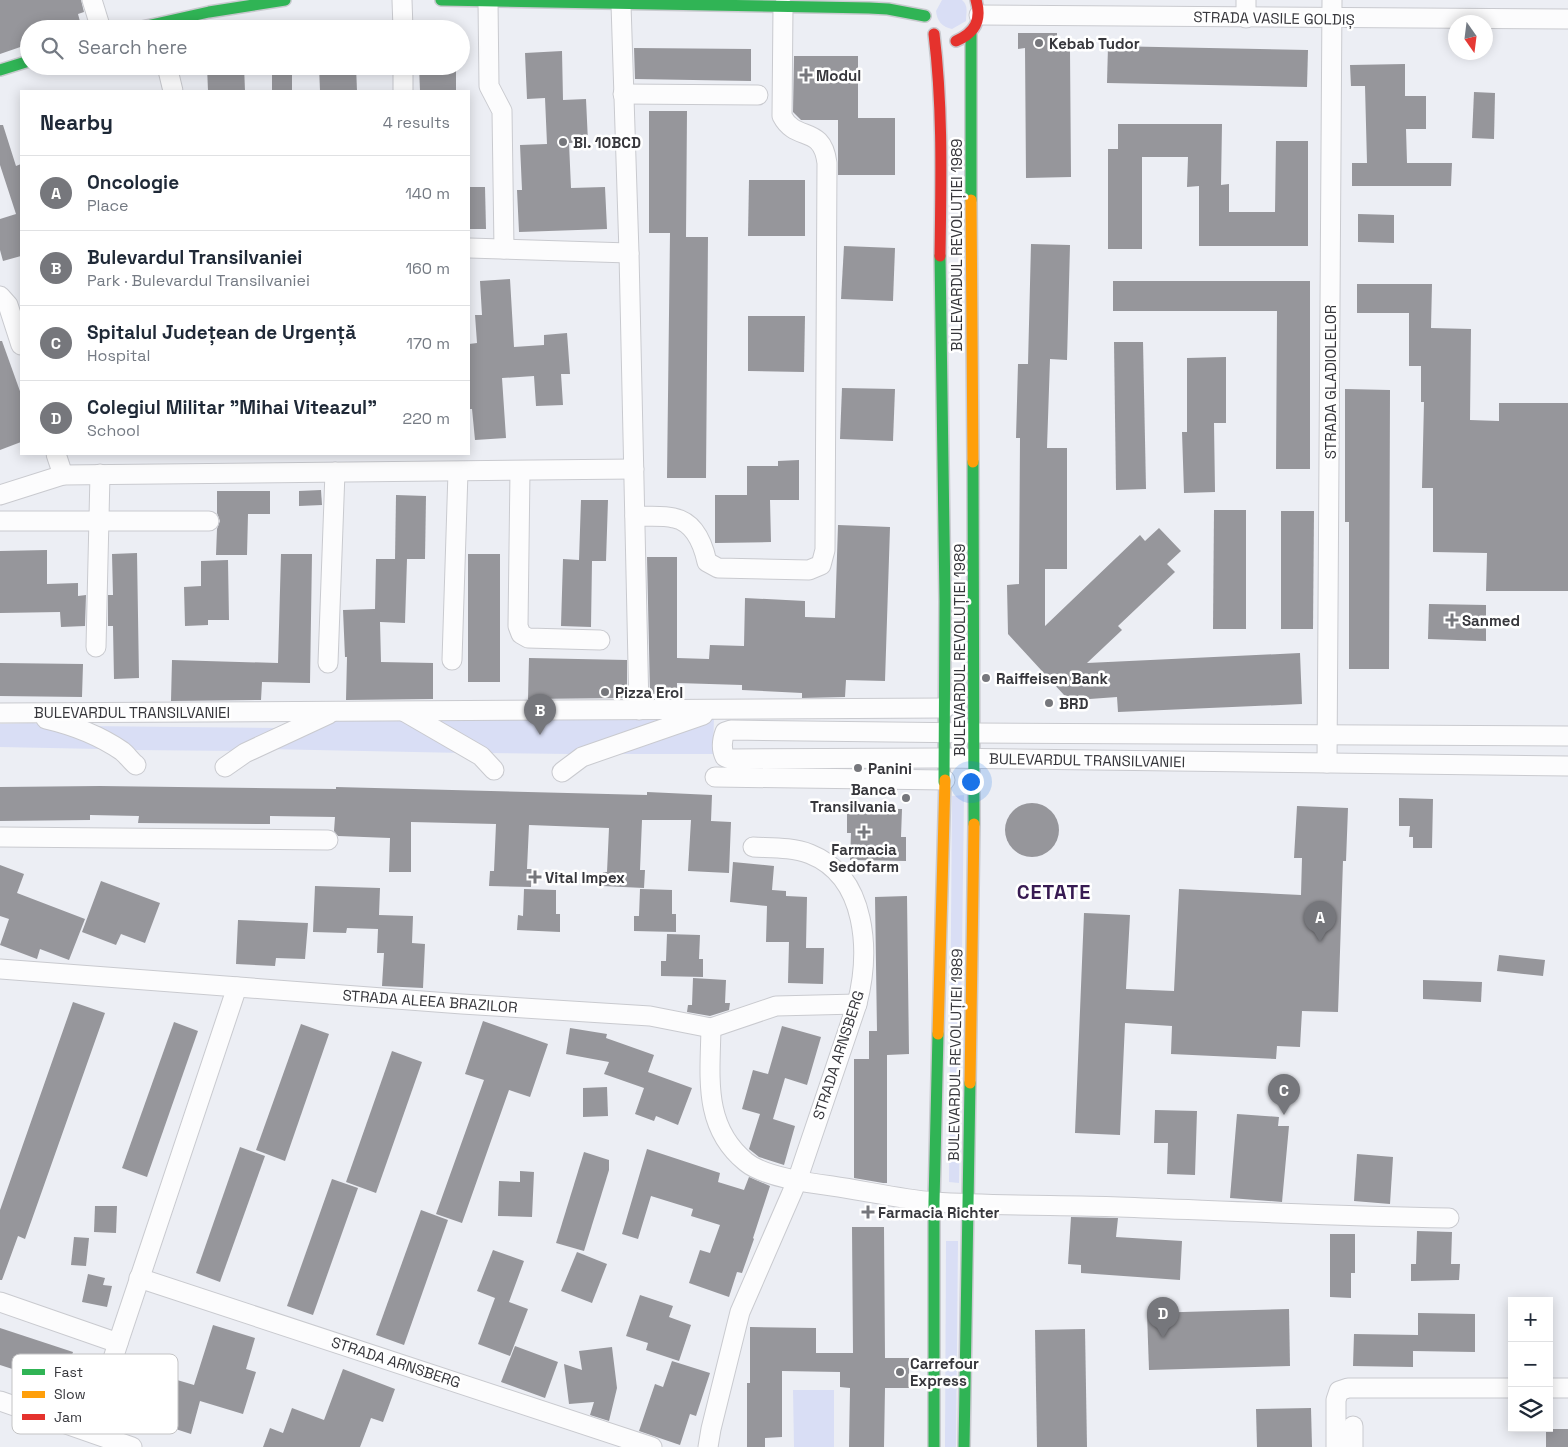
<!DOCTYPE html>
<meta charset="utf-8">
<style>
:root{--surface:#fff;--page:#f6f6f7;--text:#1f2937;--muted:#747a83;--line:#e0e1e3;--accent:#76777c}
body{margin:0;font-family:"Space Grotesk",sans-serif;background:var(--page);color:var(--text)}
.controls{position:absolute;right:15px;bottom:15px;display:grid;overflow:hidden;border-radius:0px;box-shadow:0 2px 12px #0003}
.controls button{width:45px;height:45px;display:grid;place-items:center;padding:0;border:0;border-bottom:1px solid var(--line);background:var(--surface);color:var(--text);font:25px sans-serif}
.compass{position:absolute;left:1448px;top:15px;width:45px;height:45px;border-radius:50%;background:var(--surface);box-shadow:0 2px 12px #0003;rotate:166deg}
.you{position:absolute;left:970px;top:781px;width:18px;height:18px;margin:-12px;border:4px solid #fff;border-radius:50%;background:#1a73e8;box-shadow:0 0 0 8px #1a73e833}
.badge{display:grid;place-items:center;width:32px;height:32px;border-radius:50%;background:var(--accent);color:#fff;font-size:16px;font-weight:700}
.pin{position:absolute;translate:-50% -41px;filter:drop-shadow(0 1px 2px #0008)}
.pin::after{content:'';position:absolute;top:26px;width:18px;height:15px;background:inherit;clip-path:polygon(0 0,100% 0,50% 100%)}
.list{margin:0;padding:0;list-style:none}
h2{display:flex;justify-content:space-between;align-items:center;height:65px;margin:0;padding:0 20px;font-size:21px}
h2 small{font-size:16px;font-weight:400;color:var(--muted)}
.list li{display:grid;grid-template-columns:32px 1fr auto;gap:15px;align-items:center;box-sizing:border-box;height:75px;padding:0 20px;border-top:1px solid var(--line)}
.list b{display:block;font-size:19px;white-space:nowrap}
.list p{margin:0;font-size:16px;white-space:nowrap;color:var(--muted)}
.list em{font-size:16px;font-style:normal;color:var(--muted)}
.icon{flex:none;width:28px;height:28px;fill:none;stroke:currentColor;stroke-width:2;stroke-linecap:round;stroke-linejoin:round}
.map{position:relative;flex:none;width:1568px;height:1447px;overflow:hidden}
.search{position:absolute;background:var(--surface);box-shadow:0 2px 12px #0003;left:20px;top:20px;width:450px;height:55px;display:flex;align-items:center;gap:12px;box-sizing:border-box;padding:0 18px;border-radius:28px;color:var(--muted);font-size:19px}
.panel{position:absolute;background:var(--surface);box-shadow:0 2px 12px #0003;left:20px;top:90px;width:450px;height:365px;border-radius:0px}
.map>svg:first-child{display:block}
.green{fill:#d9def5}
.building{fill:#96969b}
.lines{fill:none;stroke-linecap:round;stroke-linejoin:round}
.street-casing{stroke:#c9cacf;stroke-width:21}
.fast-casing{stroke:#c9cacf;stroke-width:14}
.slow-casing{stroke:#c9cacf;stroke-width:14}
.jam-casing{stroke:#c9cacf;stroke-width:14}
.street{stroke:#fcfcfd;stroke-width:19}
.fast{stroke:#30b455;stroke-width:11}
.slow{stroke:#ff9f0a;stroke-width:11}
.jam{stroke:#e5322d;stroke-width:11}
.poi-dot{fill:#76777c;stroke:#fff;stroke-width:2}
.labels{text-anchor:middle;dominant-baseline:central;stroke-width:5;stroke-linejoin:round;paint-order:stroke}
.street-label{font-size:15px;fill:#37373c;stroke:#fff}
.poi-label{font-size:15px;font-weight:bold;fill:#37373c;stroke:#fff;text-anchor:start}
.district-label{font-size:20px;font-weight:bold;letter-spacing:1px;fill:#371a52;stroke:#fff}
.key{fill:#fff;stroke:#c3c3c4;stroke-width:1}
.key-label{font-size:14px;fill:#37373c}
</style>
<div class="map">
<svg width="1568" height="1447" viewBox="0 0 1568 1447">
<rect width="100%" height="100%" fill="#eceef4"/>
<g class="green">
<path d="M942 0H962C969 6 966 13 966 21L952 29C942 27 937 21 936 11Z"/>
<polygon points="681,715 569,754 486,753 427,716"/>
<polygon points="714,716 713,754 606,754"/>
<polygon points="333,718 406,718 464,753 265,749"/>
<polygon points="33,723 59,728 100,749 0,747 0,724"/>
<polygon points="83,726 281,728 241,751 133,750"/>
<polygon points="964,795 959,1183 949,1182 952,796"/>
<polygon points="946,1241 958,1241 956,1447 945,1447"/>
<polygon points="793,1390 834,1390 834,1447 794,1447"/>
</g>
<g class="building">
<polygon points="0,0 81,0 84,12 78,14 82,29 29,29 29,44 0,54"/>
<polygon points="1018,33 1057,33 1057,51 1070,51 1071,177 1026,178 1025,48 1018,49"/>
<polygon points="1108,46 1308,50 1307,87 1107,83"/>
<polygon points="634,48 751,49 751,81 635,79"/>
<polygon points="562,51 563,100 586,99 588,142 569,143 571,188 605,187 607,229 519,232 517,190 522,190 520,145 547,144 545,98 527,99 525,53"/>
<polygon points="794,56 858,56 858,118 895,118 895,175 838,175 838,120 801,120 793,112"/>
<polygon points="1405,64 1405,96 1426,96 1426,129 1406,129 1407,163 1452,163 1451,186 1352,186 1352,163 1367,163 1365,86 1351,86 1350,65"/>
<polygon points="207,66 244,66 245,91 208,91"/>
<rect x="272" y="66" width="20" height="24"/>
<polygon points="319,66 356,66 357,91 320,91"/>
<polygon points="419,66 456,66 456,91 420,91"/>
<polygon points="1474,92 1495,93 1494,139 1472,138"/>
<polygon points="649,111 687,111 686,237 708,237 706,478 667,478 670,233 649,233"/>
<polygon points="1118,124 1222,124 1221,185 1229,184 1229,212 1275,212 1276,141 1308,141 1308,246 1199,246 1199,186 1187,187 1188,157 1142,157 1142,249 1108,249 1108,149 1118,149"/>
<polygon points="0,125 3,125 16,166 21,164 21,256 3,261 0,250 0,219 16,214 0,165"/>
<polygon points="749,180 805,180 805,236 748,236"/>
<polygon points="469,187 485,187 486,229 469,229"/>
<polygon points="1358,214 1394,215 1394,243 1358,242"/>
<polygon points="1031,244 1070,245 1067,360 1050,359 1047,448 1067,448 1067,569 1045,569 1045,626 1140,535 1145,541 1159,528 1181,551 1167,564 1175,572 1118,626 1122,630 1087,663 1300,653 1302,704 1118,712 1117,697 1076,700 1064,695 1008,634 1007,585 1019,584 1020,438 1016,438 1018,364 1028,364"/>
<polygon points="844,246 895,248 893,301 841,299"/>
<polygon points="510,279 514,347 544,345 544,335 567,333 570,374 561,374 563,405 536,406 534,376 502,378 506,438 475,440 472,409 469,409 469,344 477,343 475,315 482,315 480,281"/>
<polygon points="1113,281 1310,281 1310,469 1276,469 1277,311 1113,311"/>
<polygon points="1357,284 1432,284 1431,328 1471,329 1470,420 1499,421 1499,403 1568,403 1568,591 1486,591 1487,553 1433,552 1433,488 1422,488 1424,402 1421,402 1421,366 1409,366 1409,313 1357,313"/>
<polygon points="748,316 805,316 804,372 748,371"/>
<polygon points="0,341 2,341 21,394 21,442 0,450"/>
<polygon points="1114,342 1143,342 1146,489 1116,490"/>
<polygon points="1226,357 1226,423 1214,423 1215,492 1184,493 1182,432 1187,432 1187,358"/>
<polygon points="842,388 895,389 893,441 840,439"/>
<polygon points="1345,389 1390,390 1389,669 1349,669 1349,522 1345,522"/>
<polygon points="799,460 799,500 770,500 771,542 715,543 715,495 747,495 747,466 778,466 778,461"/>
<polygon points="321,490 322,505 299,506 299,491"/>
<polygon points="217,491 270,491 270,514 248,514 247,555 216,555 217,529 220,521 217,513"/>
<polygon points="396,495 426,496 425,559 395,559"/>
<polygon points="581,500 608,500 606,561 592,561 591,627 561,626 563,559 579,560"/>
<polygon points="1214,510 1246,510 1246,629 1213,629"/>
<polygon points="1281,511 1314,511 1313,629 1281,629"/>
<polygon points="838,525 890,527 885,681 846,680 845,697 802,698 802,693 742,690 742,685 677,683 677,693 650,694 647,557 677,557 677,658 709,659 710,645 744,646 745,598 805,601 805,617 835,618"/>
<polygon points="47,550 47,584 78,583 78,596 86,595 85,626 61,627 60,612 0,613 0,551"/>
<polygon points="137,553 139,678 114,679 113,626 108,626 108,595 113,595 112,554"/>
<polygon points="281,554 312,554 310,683 262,682 261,700 171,701 172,660 278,663"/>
<rect x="468" y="554" width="32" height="128"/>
<polygon points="376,559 407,559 405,623 380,622 381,662 433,663 433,699 346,700 347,657 345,657 343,610 375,609"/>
<polygon points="228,560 229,620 208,620 208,625 185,626 184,587 201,586 201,561"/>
<polygon points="1429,604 1486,605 1486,641 1428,639"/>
<polygon points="529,658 627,660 627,694 624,694 624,698 528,699"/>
<polygon points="0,663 83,664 82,697 0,696"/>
<polygon points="100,786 336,789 336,787 647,795 647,792 712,795 711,821 731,822 729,873 688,871 691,820 642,820 640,870 645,870 644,888 602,886 603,872 607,872 609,828 529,825 527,869 532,869 531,887 489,886 490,871 494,871 496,824 411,822 411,872 389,872 390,838 338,836 334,831 335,817 270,816 270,824 138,823 139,816 90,815 90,820 0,821 0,787"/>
<polygon points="1399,798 1433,799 1432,848 1413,848 1413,837 1409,837 1410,826 1399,826"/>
<circle cx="1032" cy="830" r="27"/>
<polygon points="1297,806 1348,808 1346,861 1343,861 1338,1012 1302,1011 1300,1047 1277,1046 1276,1059 1171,1054 1172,1026 1125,1023 1120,1135 1075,1133 1084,913 1130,915 1126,989 1174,991 1179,889 1301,895 1302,858 1294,858"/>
<polygon points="847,808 902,809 901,837 906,837 906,861 850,860 851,833 847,833"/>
<polygon points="733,862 774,866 772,890 786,891 786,896 807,897 806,948 824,948 823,984 788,983 789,942 766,942 767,906 730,902"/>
<polygon points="0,865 24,874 17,893 85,919 69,960 40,949 37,959 0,945 9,919 0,916"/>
<polygon points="101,881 160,903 145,943 121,934 116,945 82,932"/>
<polygon points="315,886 380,888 379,915 413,916 412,943 425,944 423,988 382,986 384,953 377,953 378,929 347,928 346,933 313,932"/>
<polygon points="524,889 556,890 556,914 560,914 560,932 517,930 518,915 523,916"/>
<polygon points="640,889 672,890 672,914 676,914 676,932 634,931 634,916 639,916"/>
<polygon points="907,896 909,1054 887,1055 887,1183 883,1183 854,1178 854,1059 869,1059 869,1031 877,1031 875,897"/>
<polygon points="238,920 308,923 305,959 276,958 275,966 236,964"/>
<polygon points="667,934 700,935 699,959 703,959 703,977 661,976 661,961 666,961"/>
<polygon points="1499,955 1545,960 1543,976 1497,971"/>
<polygon points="693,978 726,980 725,1003 730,1003 729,1010 710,1016 687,1012 688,1005 692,1005"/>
<polygon points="1423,980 1482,982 1481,1002 1423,999"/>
<polygon points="73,1002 105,1013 25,1239 18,1236 2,1280 0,1280 0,1210"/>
<polygon points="483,1021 548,1044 530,1097 509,1090 462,1223 436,1214 484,1080 465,1074"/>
<polygon points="174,1022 198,1031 147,1177 122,1168"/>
<polygon points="301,1024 329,1034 285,1161 256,1150"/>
<polygon points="782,1026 821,1037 807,1085 785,1078 773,1119 795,1126 784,1165 759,1157 749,1149 760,1114 742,1109 753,1070 768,1074"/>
<polygon points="570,1028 607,1034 606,1038 654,1055 648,1072 692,1088 678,1125 656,1116 654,1121 635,1114 644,1088 604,1074 609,1062 566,1054"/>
<polygon points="392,1051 422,1062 376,1193 346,1182"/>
<polygon points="607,1087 608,1116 583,1117 583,1088"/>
<polygon points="1155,1110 1197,1111 1195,1175 1167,1174 1168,1143 1154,1143"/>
<polygon points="1237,1114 1279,1117 1278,1126 1289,1126 1282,1202 1230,1198"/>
<polygon points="240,1147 265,1156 220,1282 196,1273"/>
<polygon points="647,1149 720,1173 718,1182 744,1190 749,1177 770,1186 753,1238 754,1239 742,1273 737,1272 729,1297 689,1283 700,1250 710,1253 720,1225 691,1216 693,1209 651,1196 638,1239 622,1234"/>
<polygon points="584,1152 609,1160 609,1170 584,1251 556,1243"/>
<polygon points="1357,1154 1393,1157 1390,1204 1354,1201"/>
<polygon points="520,1171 534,1172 532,1217 498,1216 499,1181 520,1182"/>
<polygon points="332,1179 358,1188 313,1315 287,1306"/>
<polygon points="95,1206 117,1206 116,1233 94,1232"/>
<polygon points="421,1210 448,1220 404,1345 376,1335"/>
<polygon points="1071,1217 1118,1218 1116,1237 1182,1241 1180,1280 1081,1273 1081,1265 1068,1264"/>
<polygon points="852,1227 884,1227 885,1358 909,1358 909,1388 885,1388 884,1447 849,1447 850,1388 840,1387 840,1372 782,1371 782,1437 765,1438 765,1447 747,1447 747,1383 750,1383 750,1327 816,1328 816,1353 853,1353"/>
<polygon points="1417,1231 1452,1232 1451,1264 1460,1264 1459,1280 1411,1281 1411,1264 1416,1264"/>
<polygon points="1330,1234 1355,1234 1355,1273 1351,1273 1351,1298 1330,1297"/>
<polygon points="74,1237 89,1238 86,1266 71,1265"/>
<polygon points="493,1250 524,1261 509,1302 528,1309 510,1356 478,1344 495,1298 477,1291"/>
<polygon points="577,1252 607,1264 592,1303 561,1291"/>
<polygon points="88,1274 105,1278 103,1285 112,1286 107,1307 82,1302"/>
<polygon points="640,1295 673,1306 669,1317 691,1325 679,1361 646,1350 648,1343 626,1336"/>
<polygon points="1289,1309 1290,1366 1149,1370 1147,1313"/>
<polygon points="1418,1313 1475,1314 1475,1352 1413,1351 1413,1367 1353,1366 1354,1334 1418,1335"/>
<polygon points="213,1325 255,1338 246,1369 256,1372 243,1414 200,1401 191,1434 157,1423 159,1414 124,1404 137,1361 169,1370 167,1377 194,1385"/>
<polygon points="0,1328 73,1352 62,1385 0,1365"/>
<polygon points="1085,1329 1087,1447 1037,1447 1035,1330"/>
<polygon points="515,1346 558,1362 545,1398 501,1382"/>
<polygon points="612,1347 617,1388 609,1421 590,1415 594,1402 569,1404 564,1364 582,1370 579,1351"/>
<polygon points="672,1361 710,1373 696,1416 690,1414 680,1445 639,1431 655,1384 663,1387"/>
<polygon points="343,1369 395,1389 383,1422 371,1418 360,1447 263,1447 270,1428 283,1433 292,1408 324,1420"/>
<polygon points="1311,1408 1312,1447 1257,1447 1256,1409"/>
<rect x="1546" y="1429" width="22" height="18"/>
</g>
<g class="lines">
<g class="street-casing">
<g id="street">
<polyline points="92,0 101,29"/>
<polyline points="402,0 403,29"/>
<polyline points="488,1 489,86 502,111 504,249"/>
<polyline points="621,4 629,253 639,710"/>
<polyline points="979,15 1568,19"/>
<polyline points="1246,18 1246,0"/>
<polyline points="167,66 173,91"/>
<polyline points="403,66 403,91"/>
<polyline points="623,94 758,95"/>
<polyline points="469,248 629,253"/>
<polyline points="0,296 8,305 21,345"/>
<polyline points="56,454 63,475"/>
<polyline points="520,471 518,626 521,634 528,638 600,640"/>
<polyline points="0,495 63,475 634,469"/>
<path d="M635 516C647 517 662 515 674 518 694 522 703 544 707 562L718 568 809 570 821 565 825 550 827 163C822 124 796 143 782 116L783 7"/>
<polyline points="0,521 209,521"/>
<polyline points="96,647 100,474"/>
<polyline points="452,660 458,472"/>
<polyline points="328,663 335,472"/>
<polyline points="405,712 481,756 494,770"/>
<polyline points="0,713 945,708"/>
<path d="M46 719C72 725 100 736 122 751 127 755 131 761 136 765"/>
<path d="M1568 736 975 733 731 730 725 732C722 740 721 749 725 757L730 759 942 758 1568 766"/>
<polyline points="1327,763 1332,0"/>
<polyline points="225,767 245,753 329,714"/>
<polyline points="562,772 582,757 703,715"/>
<polyline points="715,777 945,780"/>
<polyline points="0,837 328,840"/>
<polyline points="0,969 462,1004 650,1016 711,1028 776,1006 857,1004"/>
<path d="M711 1028C710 1078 703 1127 746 1162 764 1177 809 1183 832 1186 866 1191 900 1199 934 1202 996 1206 1057 1205 1119 1207 1229 1211 1339 1216 1449 1218"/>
<polyline points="139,1278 652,1447"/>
<polyline points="0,1302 118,1343"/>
<polyline points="1549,1388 1568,1388"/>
<polyline points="0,1401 132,1447"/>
<polyline points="90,1431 118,1343 237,987"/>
<path d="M708 1447 711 1429 740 1312 797 1181 857 1004C870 953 868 877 810 854 792 847 772 848 753 847"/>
<polyline points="1336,1447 1336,1400 1339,1391 1348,1388 1512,1388"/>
<polyline points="1353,1447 1353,1426"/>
</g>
</g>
<g class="fast-casing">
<g id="fast">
<polyline points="441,0 869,8 888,9 925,16"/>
<polyline points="133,29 209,12 285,0"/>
<polyline points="0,70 29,61"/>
<polyline points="971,200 971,33"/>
<polyline points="940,256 945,601 944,782"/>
<polyline points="973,462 974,824"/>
<polyline points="934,1447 934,1202 938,1034"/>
<polyline points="964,1447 970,1083"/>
</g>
</g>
<g class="slow-casing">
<g id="slow">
<polyline points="971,200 973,462"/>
<polyline points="938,1034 945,780"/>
<polyline points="970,1083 974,824"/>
</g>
</g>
<g class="jam-casing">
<g id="jam">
<path d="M934 34C943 108 941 182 940 256"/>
<path d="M956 41C975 33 982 20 976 0"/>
</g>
</g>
<use href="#street" class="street"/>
<use href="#fast" class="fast"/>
<use href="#slow" class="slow"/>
<use href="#jam" class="jam"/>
</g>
<g class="poi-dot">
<circle cx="1039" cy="43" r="5"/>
<path d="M803.5 67.5h5v5h5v5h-5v5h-5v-5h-5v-5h5z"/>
<circle cx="563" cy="142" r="5"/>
<path d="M1449.5 612.5h5v5h5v5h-5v5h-5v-5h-5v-5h5z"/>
<circle cx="986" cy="678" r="5"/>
<circle cx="605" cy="692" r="5"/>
<circle cx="1049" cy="703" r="5"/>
<circle cx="858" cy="768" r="5"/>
<circle cx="906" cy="798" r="5"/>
<path d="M861.5 824.5h5v5h5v5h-5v5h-5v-5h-5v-5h5z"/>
<path d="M532.5 869.5h5v5h5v5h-5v5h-5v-5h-5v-5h5z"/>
<path d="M865.5 1204.5h5v5h5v5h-5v5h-5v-5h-5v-5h5z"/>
<circle cx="900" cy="1372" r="5"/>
</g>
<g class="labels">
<g class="street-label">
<text transform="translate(1274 18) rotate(1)">STRADA VASILE GOLDIȘ</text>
<text transform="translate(956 245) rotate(-90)">BULEVARDUL REVOLUȚIEI 1989</text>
<text transform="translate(1330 382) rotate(-90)">STRADA GLADIOLELOR</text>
<text transform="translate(959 650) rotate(-90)">BULEVARDUL REVOLUȚIEI 1989</text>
<text x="132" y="712">BULEVARDUL TRANSILVANIEI</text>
<text transform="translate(1087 760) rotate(1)">BULEVARDUL TRANSILVANIEI</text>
<text transform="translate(430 1001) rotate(4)">STRADA ALEEA BRAZILOR</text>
<text transform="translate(838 1055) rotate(-72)">STRADA ARNSBERG</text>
<text transform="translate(955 1055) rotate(-89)">BULEVARDUL REVOLUȚIEI 1989</text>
<text transform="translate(396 1362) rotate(18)">STRADA ARNSBERG</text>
</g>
<g class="poi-label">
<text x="1049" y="43">Kebab Tudor</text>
<text x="816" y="75">Modul</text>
<text x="573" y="142">Bl. 10BCD</text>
<text x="1462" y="620">Sanmed</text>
<text x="996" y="678">Raiffeisen Bank</text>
<text x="615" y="692">Pizza Erol</text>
<text x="1059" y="703">BRD</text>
<text x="868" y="768">Panini</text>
<text x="896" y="789" text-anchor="end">Banca<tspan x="896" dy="17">Transilvania</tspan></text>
<text x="864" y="849" text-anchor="middle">Farmacia<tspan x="864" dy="17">Sedofarm</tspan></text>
<text x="545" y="877">Vital Impex</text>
<text x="878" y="1212">Farmacia Richter</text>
<text x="910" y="1363">Carrefour<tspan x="910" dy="17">Express</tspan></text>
</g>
<g class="district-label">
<text x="1054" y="892">CETATE</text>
</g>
</g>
<rect x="12" y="1354" width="166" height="80" rx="8" class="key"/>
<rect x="22" y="1369" width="23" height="6" fill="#30b455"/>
<rect x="22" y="1391" width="23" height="7" fill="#ff9f0a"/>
<rect x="22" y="1414" width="23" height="6" fill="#e5322d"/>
<g class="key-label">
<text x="54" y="1377">Fast</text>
<text x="54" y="1399">Slow</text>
<text x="54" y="1422">Jam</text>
</g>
</svg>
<div class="controls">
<button>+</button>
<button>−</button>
<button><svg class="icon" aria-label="layers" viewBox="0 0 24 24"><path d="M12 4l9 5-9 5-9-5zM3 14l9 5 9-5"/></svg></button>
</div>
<svg class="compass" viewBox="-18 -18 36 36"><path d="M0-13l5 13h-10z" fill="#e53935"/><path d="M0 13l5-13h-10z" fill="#747a83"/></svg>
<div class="you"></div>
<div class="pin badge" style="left:1320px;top:942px">A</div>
<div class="pin badge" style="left:540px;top:735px">B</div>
<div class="pin badge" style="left:1284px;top:1115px">C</div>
<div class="pin badge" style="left:1163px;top:1338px">D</div>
<div class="search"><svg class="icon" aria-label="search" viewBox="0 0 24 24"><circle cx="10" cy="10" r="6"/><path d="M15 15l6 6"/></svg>Search here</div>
<section class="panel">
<h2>Nearby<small>4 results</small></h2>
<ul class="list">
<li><span class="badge">A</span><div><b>Oncologie</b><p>Place</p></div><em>140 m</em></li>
<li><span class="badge">B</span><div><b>Bulevardul Transilvaniei</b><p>Park · Bulevardul Transilvaniei</p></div><em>160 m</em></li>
<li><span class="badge">C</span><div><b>Spitalul Județean de Urgență</b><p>Hospital</p></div><em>170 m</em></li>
<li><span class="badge">D</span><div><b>Colegiul Militar &quot;Mihai Viteazul&quot;</b><p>School</p></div><em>220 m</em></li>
</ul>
</section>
</div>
